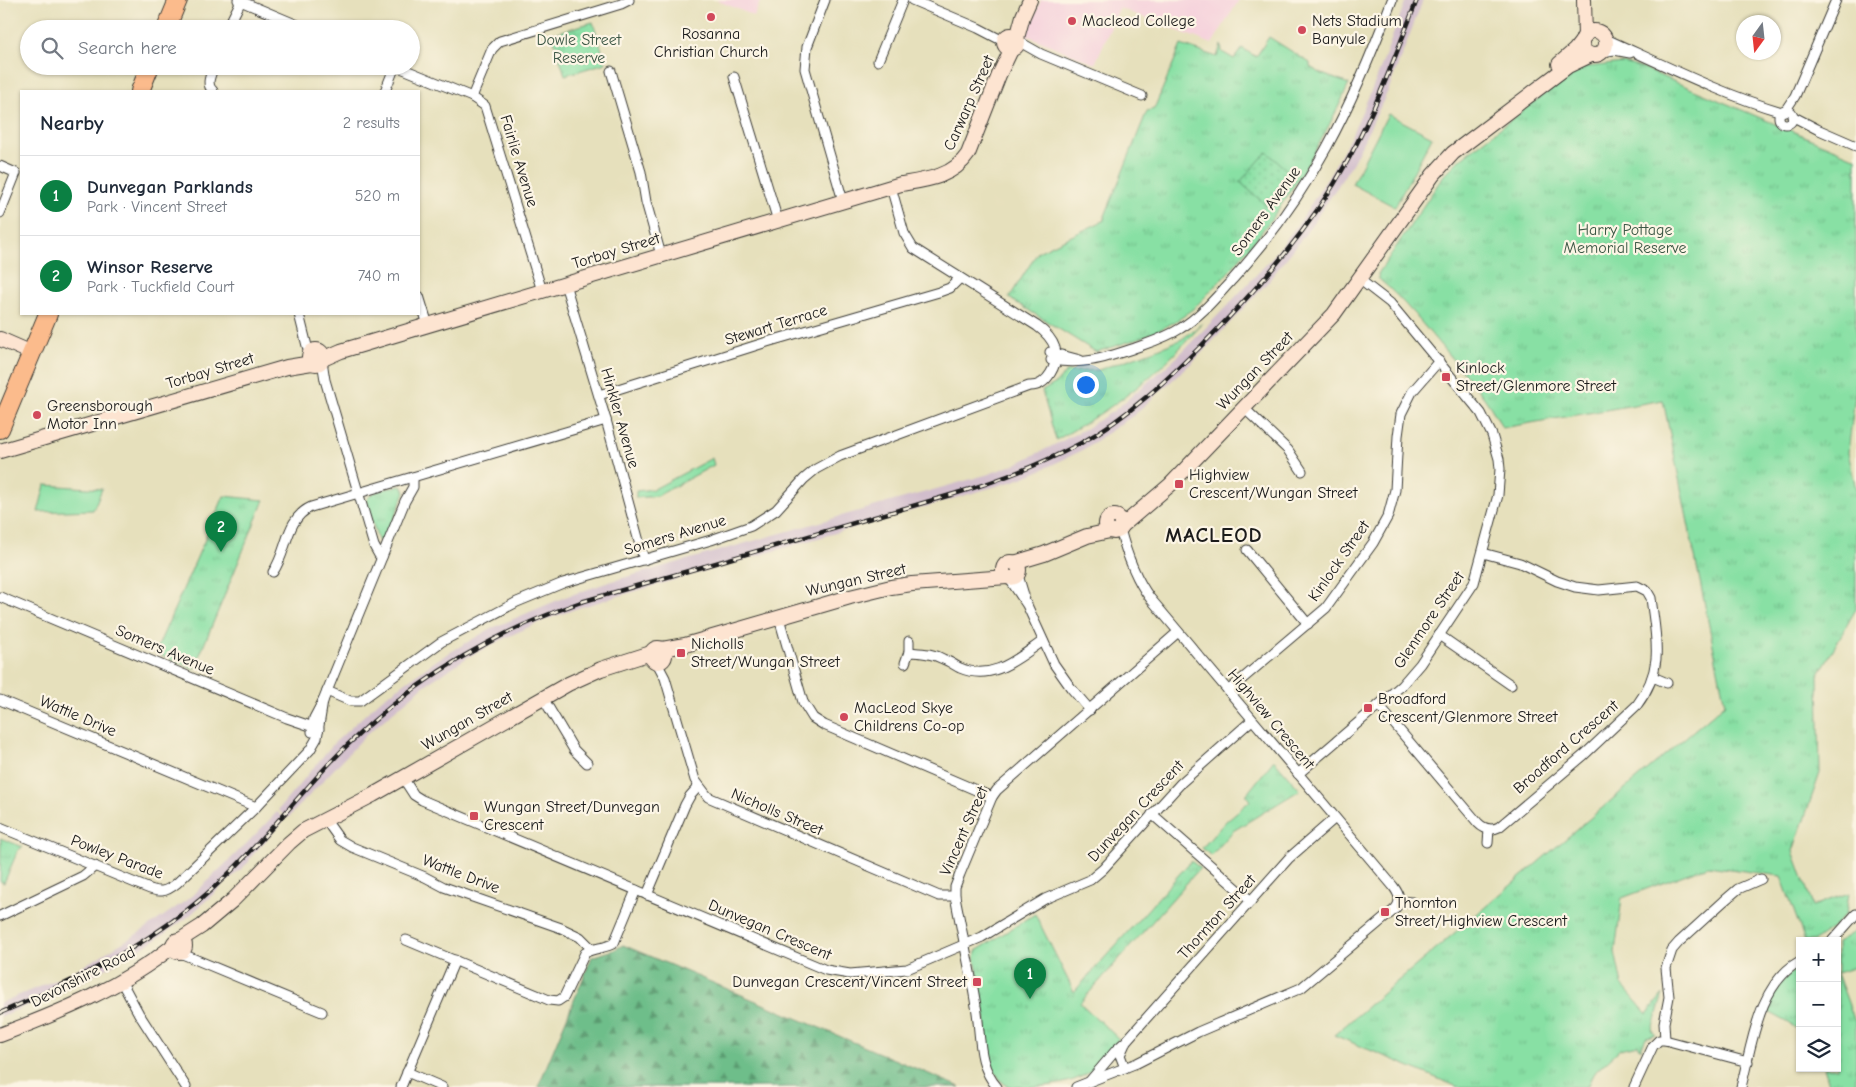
<!DOCTYPE html>
<meta charset="utf-8">
<style>
:root{--surface:#fff;--page:#f6f6f7;--text:#1f2937;--muted:#747a83;--line:#e0e1e3;--accent:#0b8043}
body{margin:0;font-family:"Comic Neue",sans-serif;background:var(--page);color:var(--text)}
.controls{position:absolute;right:15px;bottom:15px;display:grid;overflow:hidden;border-radius:0px;box-shadow:0 1px 4px #0004}
.controls button{width:45px;height:45px;display:grid;place-items:center;padding:0;border:0;border-bottom:1px solid var(--line);background:var(--surface);color:var(--text);font:25px sans-serif}
.compass{position:absolute;left:1736px;top:15px;width:45px;height:45px;border-radius:50%;background:var(--surface);box-shadow:0 1px 4px #0004;rotate:195deg}
.you{position:absolute;left:1085px;top:384px;width:18px;height:18px;margin:-12px;border:4px solid #fff;border-radius:50%;background:#1a73e8;box-shadow:0 0 0 8px #1a73e833}
.badge{display:grid;place-items:center;width:32px;height:32px;border-radius:50%;background:var(--accent);color:#fff;font-size:16px;font-weight:700}
.pin{position:absolute;translate:-50% -41px;filter:drop-shadow(0 1px 2px #0008)}
.pin::after{content:'';position:absolute;top:26px;width:18px;height:15px;background:inherit;clip-path:polygon(0 0,100% 0,50% 100%)}
.list{margin:0;padding:0;list-style:none}
h2{display:flex;justify-content:space-between;align-items:center;height:65px;margin:0;padding:0 20px;font-size:21px}
h2 small{font-size:16px;font-weight:400;color:var(--muted)}
.list li{display:grid;grid-template-columns:32px 1fr auto;gap:15px;align-items:center;box-sizing:border-box;height:80px;padding:0 20px;border-top:1px solid var(--line)}
.list b{display:block;font-size:19px;white-space:nowrap}
.list p{margin:0;font-size:16px;white-space:nowrap;color:var(--muted)}
.list em{font-size:16px;font-style:normal;color:var(--muted)}
.icon{flex:none;width:28px;height:28px;fill:none;stroke:currentColor;stroke-width:2;stroke-linecap:round;stroke-linejoin:round}
.map{position:relative;flex:none;width:1856px;height:1087px;overflow:hidden}
.search{position:absolute;background:var(--surface);box-shadow:0 1px 4px #0004;left:20px;top:20px;width:400px;height:55px;display:flex;align-items:center;gap:12px;box-sizing:border-box;padding:0 18px;border-radius:28px;color:var(--muted);font-size:19px}
.panel{position:absolute;background:var(--surface);box-shadow:0 1px 4px #0004;left:20px;top:90px;width:400px;height:225px;border-radius:0px}
.map>svg:first-child{display:block}
.built{fill:#f5cfdb}
.railway{fill:#d1bdcc}
.grass{fill:#88e0a4;stroke:#527e60}
.forest{fill:url(#forest-firs);stroke:#456d53}
.park{fill:url(#park-tufts);stroke:#527e60}
.garden{fill:url(#garden-dots);stroke:#527e60}
.lines{fill:none;stroke-linecap:round;stroke-linejoin:round}
.street-casing{stroke:#3a3934;stroke-width:11}
.secondary-casing{stroke:#3a3934;stroke-width:16}
.highway-casing{stroke:#3a3934;stroke-width:20}
.street{stroke:#fff;stroke-width:9}
.secondary{stroke:#fde4d1;stroke-width:14}
.highway{stroke:#fbbb8c;stroke-width:18}
.rail-casing{stroke:#1c1c1c;stroke-width:4.5}
.rail{stroke:#fcf5e5;stroke-width:2.5;stroke-dasharray:8;stroke-linecap:butt}
.poi-dot{fill:#d1495b;stroke:#fcf5e5;stroke-width:2}
.labels{text-anchor:middle;dominant-baseline:central;stroke-width:4.5;stroke-linejoin:round;paint-order:stroke}
.poi-label{font-size:16px;fill:#1c1c1c;stroke:#fcf5e5;text-anchor:start}
.park-label{font-size:16px;fill:#3c5745;stroke:#fcf5e5}
.street-label{font-size:16px;fill:#1c1c1c;stroke:#fcf5e5}
.district-label{font-size:21px;font-weight:bold;letter-spacing:1px;fill:#1c1c1c;stroke:#fcf5e5}
</style>
<div class="map">
<svg width="1856" height="1087" viewBox="0 0 1856 1087">
<defs>
<pattern id="forest-firs" width="22" height="20" patternUnits="userSpaceOnUse" patternTransform="scale(1.25)"><rect width="22" height="20" fill="#6ebe8a"/><path d="M5 1l3.5 6h-7zM16 11l3.5 6h-7z" fill="#5a9a70"/></pattern>
<pattern id="park-tufts" width="24" height="20" patternUnits="userSpaceOnUse" patternTransform="scale(1.25)"><rect width="24" height="20" fill="#88e0a4"/><path d="M3 7l-1-3M5 7V3M7 7l1-3M15 17l-1-3M17 17v-4M19 17l1-3" fill="none" stroke="#75c08d"/></pattern>
<pattern id="garden-dots" width="8" height="8" patternUnits="userSpaceOnUse" patternTransform="scale(1.25)"><rect width="8" height="8" fill="#88e0a4"/><path d="M2 2h.1M6 6h.1" fill="none" stroke="#75c08d" stroke-width="1.8" stroke-linecap="round"/></pattern>
</defs>
<rect width="100%" height="100%" fill="#fcf5e5"/>
<filter id="ink" filterUnits="userSpaceOnUse"><feTurbulence type="fractalNoise" baseFrequency=".02" numOctaves="2"/><feDisplacementMap in="SourceGraphic" scale="10" xChannelSelector="R" yChannelSelector="G"/><feConvolveMatrix kernelMatrix="1 2 1 2 8 2 1 2 1" color-interpolation-filters="sRGB"/></filter>
<filter id="wash" filterUnits="userSpaceOnUse"><feTurbulence type="fractalNoise" baseFrequency=".0096" numOctaves="4" result="noise"/><feDisplacementMap in="SourceGraphic" scale="20" xChannelSelector="R" yChannelSelector="G"/><feGaussianBlur stdDeviation="1.12" result="paint"/><feColorMatrix in="noise" values="0 0 0 0 0 0 0 0 0 0 0 0 0 0 0 0 0 1.4 0 .05"/><feComposite in="paint" operator="in"/></filter>
<g filter="url(#wash)">
<rect width="100%" height="100%" fill="#e6e0bc"/>
<g class="built">
<polygon points="716,0 761,0 754,16"/>
<polygon points="1041,0 1239,0 1212,44 1119,8 1095,64 1026,35"/>
</g>
<g class="railway">
<polygon points="1406,0 1423,0 1388,91 1353,162 1336,189 1303,237 1267,283 1197,358 1134,415 1081,451 1039,471 1014,481 581,607 542,621 503,639 468,657 425,685 366,735 288,818 278,810 334,743 382,699 437,660 490,629 565,597 609,582 989,474 1020,462 1054,445 1085,429 1115,410 1175,359 1227,306 1271,259 1301,220 1330,174 1351,136 1376,80"/>
<polygon points="277,812 285,819 250,858 249,862 188,917 155,940 116,963 83,981 0,1017 0,1003 58,979 85,965 142,931 191,897 246,844"/>
</g>
<g class="grass">
<polygon points="1388,114 1432,137 1395,207 1352,184"/>
<polygon points="712,458 714,465 657,496 636,498 636,491 654,489"/>
<polygon points="45,485 102,489 93,510 38,512"/>
</g>
<polygon class="forest" points="623,945 960,1087 538,1087 592,957 614,950"/>
<g class="park">
<polygon points="593,22 606,63 565,75 552,34"/>
<path d="M1269 37 1310 63V67L1322 74 1349 84C1317 155 1275 222 1222 279 1210 291 1198 306 1184 316 1158 334 1125 343 1096 352L1009 298 1038 252 1103 221 1147 111 1154 109 1181 45 1217 57 1221 45 1222 52 1234 59 1242 48 1256 57Z"/>
<path d="M1623 63 1642 68 1856 158V388L1848 452 1856 489V609L1818 676 1820 773 1793 851 1813 906 1849 893 1846 914 1831 929 1814 941H1805L1781 876 1708 866 1622 898 1615 952 1622 985 1647 1014 1663 994 1652 1030 1656 1035 1646 1037 1641 1049 1638 1045 1620 1049 1593 1074 1587 1087H1458L1334 1035 1725 704 1663 400 1502 428C1489 399 1467 377 1447 353 1425 327 1405 301 1379 279L1378 274 1444 175 1459 160 1578 68Z"/>
<path d="M1203 323C1190 337 1177 352 1163 365 1131 395 1094 419 1056 440L1042 391 1056 383 1066 372 1098 370 1158 349 1182 339Z"/>
<path d="M399 486 403 487 405 492 386 538 381 541 378 540 366 503C368 490 388 489 399 486Z"/>
<polygon points="224,496 264,500 194,669 155,653"/>
<polygon points="1274,760 1300,790 1233,831 1211,856 1202,848 1226,821 1250,801 1246,795"/>
<polygon points="0,838 23,847 18,850 4,883 0,881 1,842"/>
<path d="M1191 861 1200 868 1080 1003 1119 1039C1109 1050 1100 1064 1088 1073 1067 1087 1034 1087 1008 1087 984 1069 988 1034 984 1008 982 992 978 975 975 959L976 951 1035 914 1074 992Z"/>
<polygon points="1856,931 1856,967 1837,973 1856,1024 1856,1087 1830,1087 1824,1068 1837,1068 1837,942"/>
<path d="M1800 967V1032L1789 1023 1765 1010C1773 992 1783 976 1800 967Z"/>
</g>
<polygon class="garden" points="1267,152 1294,177 1267,206 1240,182"/>
</g>
<g filter="url(#ink)">
<g class="lines">
<g class="street-casing">
<g id="street">
<polyline points="238,0 307,29"/>
<polyline points="825,0 807,47 805,69 843,201"/>
<polyline points="912,0 978,28 1005,42"/>
<polyline points="227,29 241,1"/>
<path d="M1604 38C1662 64 1721 94 1782 112"/>
<polyline points="1018,41 1041,54 1142,96"/>
<polyline points="1602,52 1614,50 1630,53"/>
<polyline points="878,61 903,0"/>
<polyline points="396,66 472,97 485,106 542,291"/>
<polyline points="611,71 641,172 646,202 661,255"/>
<polyline points="734,77 778,221"/>
<path d="M213 91C205 84 211 75 214 66"/>
<polyline points="385,91 395,66"/>
<polyline points="472,97 492,49 500,41 621,4 629,0"/>
<circle cx="1786" cy="117" r="7"/>
<polyline points="1785,111 1795,96 1836,0"/>
<polyline points="1792,116 1817,129 1856,146"/>
<polyline points="0,166 16,173 0,213"/>
<polyline points="565,284 606,420 644,560"/>
<polyline points="419,296 428,325"/>
<polyline points="299,314 309,354"/>
<polyline points="1050,352 1080,360"/>
<path d="M1051 360C1083 365 1102 359 1132 349 1148 343 1166 338 1181 328 1201 316 1217 296 1233 279 1311 193 1352 107 1392 0"/>
<polyline points="322,361 325,380 374,546 379,555 382,557"/>
<polyline points="599,395 767,342 939,292 950,288 960,278"/>
<polyline points="1244,408 1288,450 1302,471"/>
<polyline points="1247,550 1308,624"/>
<path d="M273 572C288 551 285 519 311 507L606 420"/>
<polyline points="1018,575 1024,595"/>
<polyline points="1009,578 1027,605 1054,664 1071,688 1090,710"/>
<polyline points="0,597 287,718 319,729"/>
<polyline points="779,618 803,702 813,718 824,725 992,797"/>
<polyline points="1439,635 1511,685"/>
<path d="M909 652C921 653 932 653 943 659 949 661 954 665 960 668 993 682 1018 658 1043 641"/>
<polyline points="656,661 665,678 695,780 708,797 939,896 955,896"/>
<polyline points="905,663 909,652 909,641"/>
<polyline points="1653,677 1667,683"/>
<path d="M327 691 350 701H360L441 642 517 602 563 583 711 540 751 526 776 510 804 479 816 469 840 456 1029 386C1048 387 1059 363 1055 348 1052 339 1044 331 1037 326L913 248 904 233 891 187"/>
<polyline points="1228,691 1326,608 1373,543 1388,516 1395,490 1398,436 1401,414 1412,392 1439,361"/>
<polyline points="543,698 574,750 587,763"/>
<polyline points="0,700 256,807"/>
<path d="M1379 706 1478 823C1484 829 1491 831 1499 827L1584 755 1637 705C1665 668 1656 639 1651 598L1647 591 1637 586 1599 590 1575 587 1557 581 1520 563 1483 553"/>
<polyline points="312,732 314,718 323,701 405,501 413,487 413,477"/>
<polyline points="1298,774 1401,686 1420,664 1474,583 1498,495 1500,469 1499,459 1492,435 1481,413 1390,303 1359,279"/>
<polyline points="403,778 414,795 422,800 826,970 850,974 907,969 982,937 1045,899 1090,880 1103,869 1181,783 1252,720"/>
<polyline points="1152,814 1251,901"/>
<polyline points="325,819 340,840 352,847 425,877 444,887 561,928 580,937 592,949"/>
<path d="M0 827 145 887C159 893 165 893 177 883L256 807 310 750 317 738 323 701"/>
<polyline points="1488,843 1489,829"/>
<polyline points="647,895 685,805 690,796 698,787"/>
<polyline points="1399,901 1412,902"/>
<polyline points="0,916 83,876 95,866"/>
<path d="M406 940 549 1000 558 1001 564 997 585 953C594 947 605 949 614 943L636 890"/>
<polyline points="1832,941 1856,914"/>
<polyline points="180,953 322,1012"/>
<polyline points="121,981 139,1014 186,1087"/>
<polyline points="1665,1040 1664,1023 1669,997 1666,968 1672,950 1679,942 1724,901 1738,889 1761,879"/>
<polyline points="1125,1044 1120,1055 1125,1068"/>
<polyline points="407,1072 442,1087"/>
<polyline points="1089,1082 1117,1049 1126,1041 1289,858 1335,818"/>
<polyline points="401,1087 455,960"/>
<path d="M997 1087C977 1065 981 1033 976 1006 970 969 962 933 955 896V887L960 874 992 797 997 790 1178 632"/>
<path d="M1076 1087 1137 1063 1198 1032 1301 988 1394 910C1402 902 1400 895 1393 886L1150 598C1135 578 1126 552 1120 529"/>
<polyline points="1634,1087 1653,1046 1659,1040 1665,1040 1748,1062"/>
<path d="M1741 1087C1752 1045 1758 984 1800 961"/>
</g>
</g>
<g class="secondary-casing">
<g id="secondary">
<polyline points="1584,0 1585,36"/>
<circle cx="1594" cy="43" r="12"/>
<circle cx="1011" cy="42" r="7"/>
<polyline points="1017,38 1023,16 1030,0"/>
<polyline points="1559,64 1575,50 1582,41"/>
<polyline points="0,339 32,353"/>
<circle cx="316" cy="357" r="7"/>
<path d="M323 359 341 351 901 184C926 180 953 177 968 154L999 75 1012 48"/>
<polyline points="0,451 287,367 312,363"/>
<circle cx="1114" cy="524" r="8"/>
<polyline points="1122,526 1170,485 1334,314 1433,175 1453,153 1568,66 1591,55"/>
<circle cx="1011" cy="570" r="8"/>
<polyline points="1014,563 1044,554 1087,536 1110,531"/>
<circle cx="658" cy="655" r="7"/>
<polyline points="662,649 685,645 850,597 891,587 912,584 1007,577"/>
<circle cx="179" cy="946" r="6"/>
<polyline points="180,940 202,926 233,900 289,843 303,831 373,795 568,684 601,669 651,653"/>
<path d="M0 1035C61 1012 122 987 173 946"/>
</g>
</g>
<g class="highway-casing">
<g id="highway">
<polyline points="166,29 178,0"/>
<polyline points="140,91 150,66"/>
<polyline points="0,429 48,314"/>
</g>
</g>
<use href="#street" class="street"/>
<use href="#secondary" class="secondary"/>
<use href="#highway" class="highway"/>
<g class="rail-casing">
<path id="rail" d="M0 1013C72 982 142 949 202 898 249 858 286 810 327 766 397 691 484 636 581 602L954 494C998 481 1040 465 1081 443 1128 417 1168 379 1206 341 1260 286 1311 228 1348 160 1376 109 1396 54 1417 0"/>
</g>
<use href="#rail" class="rail"/>
</g>
</g>
<g class="poi-dot">
<circle cx="711" cy="17" r="5"/>
<circle cx="1072" cy="21" r="5"/>
<circle cx="1302" cy="30" r="5"/>
<rect x="1441" y="372" width="10" height="10" rx="2.5"/>
<circle cx="37" cy="415" r="5"/>
<rect x="1174" y="479" width="10" height="10" rx="2.5"/>
<rect x="676" y="648" width="10" height="10" rx="2.5"/>
<rect x="1363" y="703" width="10" height="10" rx="2.5"/>
<circle cx="844" cy="717" r="5"/>
<rect x="469" y="811" width="10" height="10" rx="2.5"/>
<rect x="1380" y="907" width="10" height="10" rx="2.5"/>
<rect x="972" y="977" width="10" height="10" rx="2.5"/>
</g>
<g class="labels">
<g class="poi-label">
<text x="1082" y="21">Macleod College</text>
<text x="1312" y="21">Nets Stadium<tspan x="1312" dy="18">Banyule</tspan></text>
<text x="711" y="34" text-anchor="middle">Rosanna<tspan x="711" dy="18">Christian Church</tspan></text>
<text x="1456" y="368">Kinlock<tspan x="1456" dy="18">Street/Glenmore Street</tspan></text>
<text x="47" y="406">Greensborough<tspan x="47" dy="18">Motor Inn</tspan></text>
<text x="1189" y="475">Highview<tspan x="1189" dy="18">Crescent/Wungan Street</tspan></text>
<text x="691" y="644">Nicholls<tspan x="691" dy="18">Street/Wungan Street</tspan></text>
<text x="1378" y="699">Broadford<tspan x="1378" dy="18">Crescent/Glenmore Street</tspan></text>
<text x="854" y="708">MacLeod Skye<tspan x="854" dy="18">Childrens Co-op</tspan></text>
<text x="484" y="807">Wungan Street/Dunvegan<tspan x="484" dy="18">Crescent</tspan></text>
<text x="1395" y="903">Thornton<tspan x="1395" dy="18">Street/Highview Crescent</tspan></text>
<text x="967" y="982" text-anchor="end">Dunvegan Crescent/Vincent Street</text>
</g>
<g class="park-label">
<text x="579" y="40">Dowle Street<tspan x="579" dy="18">Reserve</tspan></text>
<text x="1625" y="230">Harry Pottage<tspan x="1625" dy="18">Memorial Reserve</tspan></text>
</g>
<g class="street-label">
<text transform="translate(969 103) rotate(-66)">Carwarp Street</text>
<text transform="translate(519 161) rotate(73)">Fairlie Avenue</text>
<text transform="translate(1266 211) rotate(-54)">Somers Avenue</text>
<text transform="translate(616 251) rotate(-17)">Torbay Street</text>
<text transform="translate(776 325) rotate(-17)">Stewart Terrace</text>
<text transform="translate(210 371) rotate(-17)">Torbay Street</text>
<text transform="translate(1255 371) rotate(-46)">Wungan Street</text>
<text transform="translate(620 418) rotate(74)">Hinkler Avenue</text>
<text transform="translate(675 535) rotate(-17)">Somers Avenue</text>
<text transform="translate(1339 561) rotate(-55)">Kinlock Street</text>
<text transform="translate(856 580) rotate(-13)">Wungan Street</text>
<text transform="translate(1429 620) rotate(-56)">Glenmore Street</text>
<text transform="translate(165 650) rotate(23)">Somers Avenue</text>
<text transform="translate(78 716) rotate(23)">Wattle Drive</text>
<text transform="translate(1271 719) rotate(50)">Highview Crescent</text>
<text transform="translate(467 721) rotate(-30)">Wungan Street</text>
<text transform="translate(1566 747) rotate(-41)">Broadford Crescent</text>
<text transform="translate(1136 811) rotate(-47)">Dunvegan Crescent</text>
<text transform="translate(777 812) rotate(23)">Nicholls Street</text>
<text transform="translate(964 831) rotate(-66)">Vincent Street</text>
<text transform="translate(117 857) rotate(21)">Powley Parade</text>
<text transform="translate(461 874) rotate(21)">Wattle Drive</text>
<text transform="translate(1217 917) rotate(-48)">Thornton Street</text>
<text transform="translate(770 930) rotate(23)">Dunvegan Crescent</text>
<text transform="translate(83 977) rotate(-27)">Devonshire Road</text>
</g>
<g class="district-label">
<text x="1214" y="535">MACLEOD</text>
</g>
</g>
</svg>
<div class="controls">
<button>+</button>
<button>−</button>
<button><svg class="icon" aria-label="layers" viewBox="0 0 24 24"><path d="M12 4l9 5-9 5-9-5zM3 14l9 5 9-5"/></svg></button>
</div>
<svg class="compass" viewBox="-18 -18 36 36"><path d="M0-13l5 13h-10z" fill="#e53935"/><path d="M0 13l5-13h-10z" fill="#747a83"/></svg>
<div class="you"></div>
<div class="pin badge" style="left:1030px;top:999px">1</div>
<div class="pin badge" style="left:221px;top:552px">2</div>
<div class="search"><svg class="icon" aria-label="search" viewBox="0 0 24 24"><circle cx="10" cy="10" r="6"/><path d="M15 15l6 6"/></svg>Search here</div>
<section class="panel">
<h2>Nearby<small>2 results</small></h2>
<ul class="list">
<li><span class="badge">1</span><div><b>Dunvegan Parklands</b><p>Park · Vincent Street</p></div><em>520 m</em></li>
<li><span class="badge">2</span><div><b>Winsor Reserve</b><p>Park · Tuckfield Court</p></div><em>740 m</em></li>
</ul>
</section>
</div>
